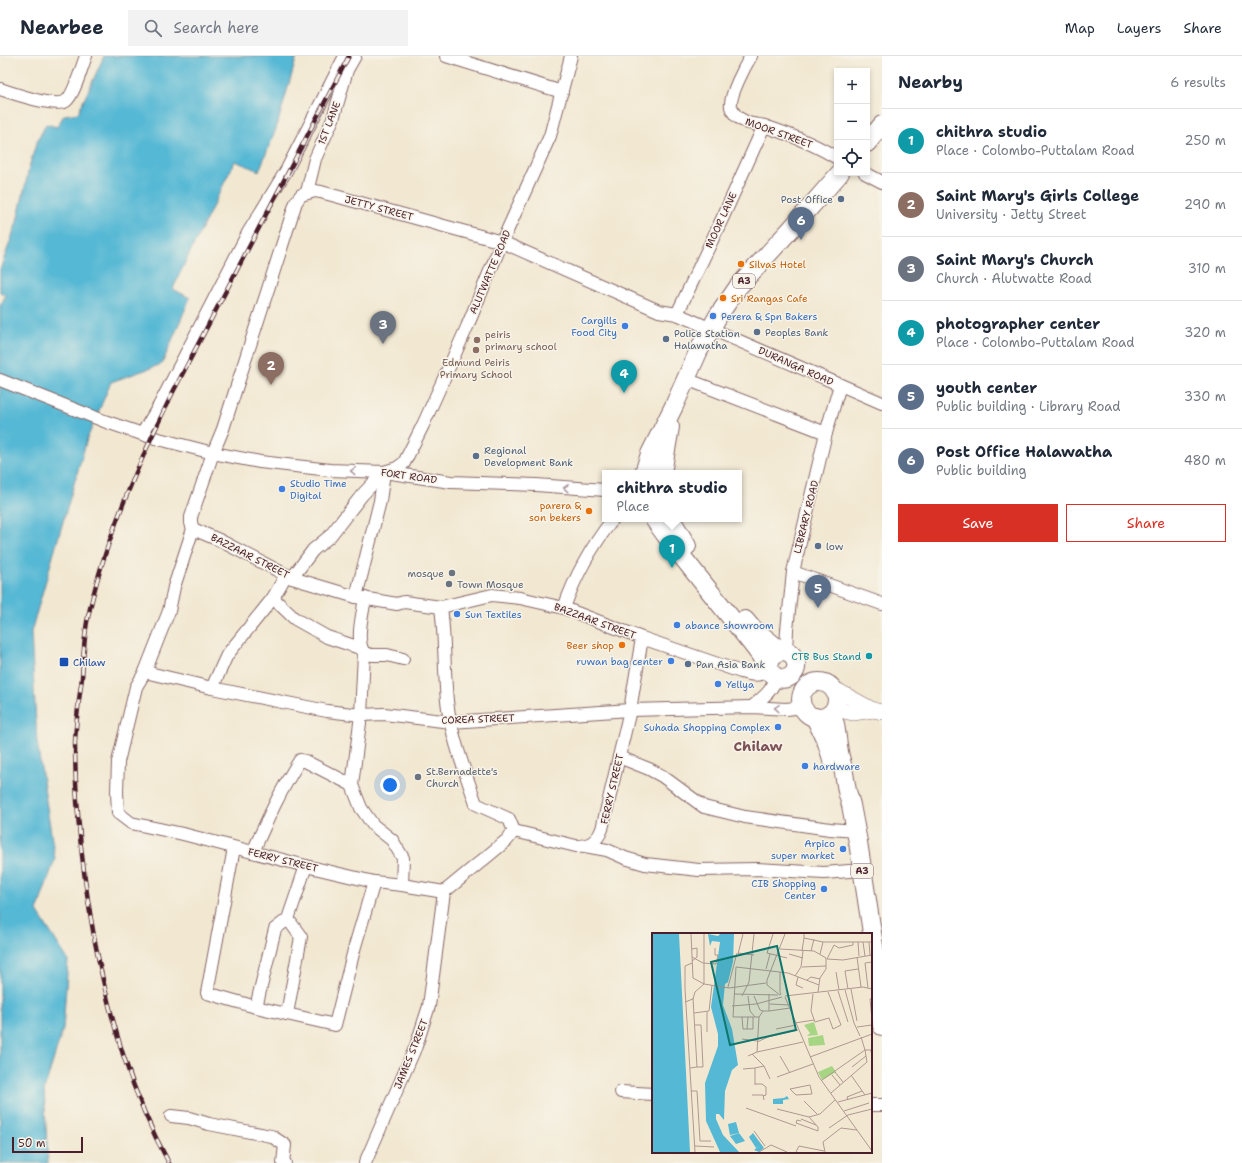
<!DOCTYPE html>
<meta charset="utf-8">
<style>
:root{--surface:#fff;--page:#f2f2f3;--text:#1f2937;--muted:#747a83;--line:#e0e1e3;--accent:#d93025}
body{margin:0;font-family:"Shantell Sans",sans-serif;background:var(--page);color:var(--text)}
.controls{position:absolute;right:12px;top:12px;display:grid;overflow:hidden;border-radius:0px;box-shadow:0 2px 6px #0003}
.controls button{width:36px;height:36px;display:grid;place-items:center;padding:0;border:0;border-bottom:1px solid var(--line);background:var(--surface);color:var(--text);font:20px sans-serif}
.scale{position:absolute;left:12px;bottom:10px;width:71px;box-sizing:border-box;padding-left:4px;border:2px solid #4a1f2b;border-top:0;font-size:11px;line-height:14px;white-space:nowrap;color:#4a1f2b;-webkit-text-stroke:3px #f7f3e8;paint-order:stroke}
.you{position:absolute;left:390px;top:729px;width:14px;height:14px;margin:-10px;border:3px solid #fff;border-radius:50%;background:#1a73e8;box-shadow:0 0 0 6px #1a73e833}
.badge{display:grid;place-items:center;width:26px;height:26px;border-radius:50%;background:var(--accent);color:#fff;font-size:13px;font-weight:700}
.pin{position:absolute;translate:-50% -33px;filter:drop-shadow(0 1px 2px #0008)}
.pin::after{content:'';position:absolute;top:21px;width:14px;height:12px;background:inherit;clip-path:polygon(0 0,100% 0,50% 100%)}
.popup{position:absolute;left:602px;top:414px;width:140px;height:52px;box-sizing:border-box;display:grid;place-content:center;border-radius:0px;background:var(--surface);filter:drop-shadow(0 1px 3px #0005);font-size:13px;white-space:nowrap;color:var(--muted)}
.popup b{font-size:15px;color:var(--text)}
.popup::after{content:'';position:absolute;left:50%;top:100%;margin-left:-8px;border:8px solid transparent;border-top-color:var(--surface)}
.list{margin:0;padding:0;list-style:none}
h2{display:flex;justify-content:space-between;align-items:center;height:52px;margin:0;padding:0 16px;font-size:17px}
h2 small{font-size:13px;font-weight:400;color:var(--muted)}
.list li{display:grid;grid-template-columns:26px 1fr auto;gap:12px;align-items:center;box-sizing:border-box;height:64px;padding:0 16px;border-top:1px solid var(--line)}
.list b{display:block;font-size:15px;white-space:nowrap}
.list p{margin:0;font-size:13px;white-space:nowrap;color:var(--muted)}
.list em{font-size:13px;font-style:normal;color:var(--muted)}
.actions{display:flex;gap:8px;padding:12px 16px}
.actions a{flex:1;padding:9px 0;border:1px solid var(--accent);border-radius:0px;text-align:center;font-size:14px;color:var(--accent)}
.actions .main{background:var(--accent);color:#fff}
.icon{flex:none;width:22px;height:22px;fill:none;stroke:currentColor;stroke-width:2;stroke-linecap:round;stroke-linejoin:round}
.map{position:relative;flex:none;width:882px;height:1107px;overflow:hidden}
header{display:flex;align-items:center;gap:24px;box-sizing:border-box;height:56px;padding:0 20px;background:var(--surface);border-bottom:1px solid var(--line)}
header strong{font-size:19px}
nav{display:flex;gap:22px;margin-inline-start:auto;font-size:14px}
.search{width:280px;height:36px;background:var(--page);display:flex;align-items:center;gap:10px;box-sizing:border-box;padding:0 14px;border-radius:0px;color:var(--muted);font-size:15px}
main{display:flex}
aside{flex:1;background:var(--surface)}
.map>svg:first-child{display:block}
.water{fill:#55b8d4;stroke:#506c80}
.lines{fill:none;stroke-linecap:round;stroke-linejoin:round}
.minor-casing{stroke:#856565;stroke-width:14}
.major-casing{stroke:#856565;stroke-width:16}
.highway-casing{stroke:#856565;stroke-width:20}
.minor{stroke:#fff;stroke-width:12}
.major{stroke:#fff;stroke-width:15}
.highway{stroke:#fff;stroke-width:18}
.rail-casing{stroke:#4a1f2b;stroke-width:4.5}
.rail{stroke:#f7f3e8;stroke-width:3;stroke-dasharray:9;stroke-linecap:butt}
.oneway{stroke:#ae9aa0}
.service-dot{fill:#5c6f8a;stroke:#f7f3e8;stroke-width:1.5}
.food-dot{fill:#e8710a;stroke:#f7f3e8;stroke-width:1.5}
.shop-dot{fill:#3f7fe0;stroke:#f7f3e8;stroke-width:1.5}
.education-dot{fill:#8d6e63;stroke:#f7f3e8;stroke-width:1.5}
.worship-dot{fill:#6b7280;stroke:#f7f3e8;stroke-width:1.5}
.culture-dot{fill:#0f9aa8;stroke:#f7f3e8;stroke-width:1.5}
.transit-dot{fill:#1a4fb4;stroke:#f7f3e8;stroke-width:1.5}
.labels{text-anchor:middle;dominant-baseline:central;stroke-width:3;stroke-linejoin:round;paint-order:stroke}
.shield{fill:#f7f3e8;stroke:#7e5f64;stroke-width:1}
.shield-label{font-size:9px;font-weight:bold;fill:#4a1f2b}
.street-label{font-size:10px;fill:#4a1f2b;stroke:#f7f3e8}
.service-label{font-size:10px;fill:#4e5e75;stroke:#f7f3e8;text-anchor:start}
.food-label{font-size:10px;fill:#c56008;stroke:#f7f3e8;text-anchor:start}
.shop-label{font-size:10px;fill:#366cbe;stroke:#f7f3e8;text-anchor:start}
.education-label{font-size:10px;fill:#785e54;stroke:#f7f3e8;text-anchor:start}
.worship-label{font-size:10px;fill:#5b616d;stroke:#f7f3e8;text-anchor:start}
.culture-label{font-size:10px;fill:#0d838f;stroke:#f7f3e8;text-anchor:end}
.transit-label{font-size:10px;fill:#164399;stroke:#f7f3e8;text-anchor:start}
.district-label{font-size:14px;font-weight:bold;fill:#7d5057;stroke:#f7f3e8}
.inset-road{fill:none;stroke:#af988f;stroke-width:1}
.view{fill:#0f766e;fill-opacity:0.15;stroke:#0f766e;stroke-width:2}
.inset-edge{fill:none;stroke:#4a1f2b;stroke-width:2}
</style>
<header>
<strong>Nearbee</strong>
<div class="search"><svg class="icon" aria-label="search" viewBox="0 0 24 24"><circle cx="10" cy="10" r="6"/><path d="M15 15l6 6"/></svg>Search here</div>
<nav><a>Map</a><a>Layers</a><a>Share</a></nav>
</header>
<main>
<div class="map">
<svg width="882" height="1107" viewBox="0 0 882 1107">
<rect width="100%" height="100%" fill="#f7f3e8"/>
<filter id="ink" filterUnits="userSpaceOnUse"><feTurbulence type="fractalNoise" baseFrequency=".025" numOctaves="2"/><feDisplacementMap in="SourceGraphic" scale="8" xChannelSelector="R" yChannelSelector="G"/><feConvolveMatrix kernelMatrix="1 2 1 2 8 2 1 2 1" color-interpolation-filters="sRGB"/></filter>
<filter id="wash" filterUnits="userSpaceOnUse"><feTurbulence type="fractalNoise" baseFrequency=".012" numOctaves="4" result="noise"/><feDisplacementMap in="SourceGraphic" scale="16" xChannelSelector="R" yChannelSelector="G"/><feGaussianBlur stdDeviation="0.9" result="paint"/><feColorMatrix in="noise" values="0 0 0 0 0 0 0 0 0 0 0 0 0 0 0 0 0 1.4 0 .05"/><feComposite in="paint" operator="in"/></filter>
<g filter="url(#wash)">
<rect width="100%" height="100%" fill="#f2e8d2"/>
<polygon class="water" points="104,0 297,0 276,73 259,115 235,105 178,221 173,233 190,242 162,308 111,326 87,383 31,576 37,686 55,803 37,855 68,904 63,973 44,1034 48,1107 0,1107 0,250 6,239 0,236 0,214 17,166 30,108 36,88 46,68 57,71 64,59 78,57"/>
</g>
<g filter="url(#ink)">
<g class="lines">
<g class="minor-casing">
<g id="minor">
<polyline points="446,0 562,36"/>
<path d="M751 0C745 10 729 40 731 51 733 59 739 63 746 66 752 69 760 68 767 71 791 79 815 88 837 102"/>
<path d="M0 33C12 37 56 52 66 45 74 39 82 10 86 0"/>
<polyline points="865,117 882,126"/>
<polyline points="307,136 315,103 333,63 347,14 355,0"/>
<polyline points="677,258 723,161 764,70"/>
<polyline points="686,323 826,377"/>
<polyline points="0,324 104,365 151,381 213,397 260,406 330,414 384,416 451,426 536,429 605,434"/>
<polyline points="142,378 159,350 248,177 286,115 345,0"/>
<path d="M193 473 219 484 292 522 356 541 397 548 404 546 441 551 492 539 520 542 564 552 642 582 741 616C751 619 759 621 769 614"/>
<polyline points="793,516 882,548"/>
<polyline points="292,522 313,494 330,480 362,439 384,416 397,412 404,407 423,369 467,271 502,186 550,80 571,0"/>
<polyline points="356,541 380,445 384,416"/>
<polyline points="273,542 295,563 327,581 360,592"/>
<path d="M365 542C363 557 355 584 364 597L361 659 352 729 361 752 373 769 392 784 403 802 402 829"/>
<path d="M441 551C445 582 444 614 447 645 451 680 465 715 476 748L509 763 514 775"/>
<path d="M564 552C575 520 592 490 613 463"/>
<path d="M642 582 630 654 602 773C597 786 589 790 576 790L514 775 507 784 444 836 402 829 374 826 306 810 183 778 131 767 118 757 117 735 118 706 136 631 145 616 169 555 174 531 193 473 191 467V461L213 397 223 373 296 146 301 139 315 135 321 136 502 186 659 255 677 258 882 347"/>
<polyline points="786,595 787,574 793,516 826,377 840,329"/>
<polyline points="364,597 372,599 387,599 403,603"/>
<polyline points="145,616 212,632 327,655 361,659 384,658 451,666 630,654 752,651 786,653 795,652 802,650"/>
<polyline points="212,632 227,599 273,542 286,519"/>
<path d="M752 651C762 642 773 635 776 621"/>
<polyline points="619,701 649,713 662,720 704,751 745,761 830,773 856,775"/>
<polyline points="585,790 607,794 625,802 645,808 699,814 757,813 824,817 862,814"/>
<polyline points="234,792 207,937 256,951 335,969 355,890 374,826"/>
<path d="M253 796C267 764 281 733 300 704L305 705 352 729"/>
<polyline points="256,951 275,873 288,863 306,810"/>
<polyline points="287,958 301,881 288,863"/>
<polyline points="621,1036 653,1038"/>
<polyline points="871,1049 882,1049"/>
<polyline points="171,1060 189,1062 209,1068 271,1080 285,1089 283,1107 285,1107"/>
<polyline points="365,1107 416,990 429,950 444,836"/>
</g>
</g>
<g class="major-casing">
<g id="major">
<polyline points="831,631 873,654 882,656"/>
<polyline points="834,653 853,657 873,654"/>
</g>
</g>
<g class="highway-casing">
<g id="highway">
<polyline points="867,87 882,69"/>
<polyline points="644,417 650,398 674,350 699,294 718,260 738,231 791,173 840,117"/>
<polyline points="662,417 670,371"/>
<path d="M654 463 672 488 751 587C755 592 759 597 762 602 767 608 768 616 775 620 790 630 805 610 790 597 775 591 769 601 769 614"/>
<polyline points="671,463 687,490"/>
<polyline points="745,564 750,570 781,595"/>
<circle cx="819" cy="644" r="18"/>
<polyline points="830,658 835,668 839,696 844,717 847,735 851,749 858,786 875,896 876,923 882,970"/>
<polyline points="815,661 827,687 832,703"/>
</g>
</g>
<use href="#minor" class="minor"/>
<use href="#major" class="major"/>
<use href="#highway" class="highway"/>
<g class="rail-casing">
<path id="rail" d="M169 1107C131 1038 110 963 95 886 83 820 75 753 75 686 76 665 79 643 82 622 83 604 84 584 87 566 103 488 138 408 173 336L349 0"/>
</g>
<use href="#rail" class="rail"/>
</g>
<defs><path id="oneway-chevron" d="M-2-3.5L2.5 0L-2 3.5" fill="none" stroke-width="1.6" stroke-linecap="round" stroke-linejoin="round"/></defs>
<g class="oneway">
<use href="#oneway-chevron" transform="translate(353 415) rotate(-177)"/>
<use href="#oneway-chevron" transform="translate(566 432) rotate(-176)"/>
<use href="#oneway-chevron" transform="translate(777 652) rotate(-177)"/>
</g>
</g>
<g class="service-dot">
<circle cx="841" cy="143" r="4"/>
<circle cx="757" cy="276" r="4"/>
<circle cx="666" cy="283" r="4"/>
<circle cx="476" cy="400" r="4"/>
<circle cx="818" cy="490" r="4"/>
<circle cx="688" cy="608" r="4"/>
</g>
<g class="food-dot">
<circle cx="741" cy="208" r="4"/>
<circle cx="723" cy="242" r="4"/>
<circle cx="589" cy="455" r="4"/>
<circle cx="622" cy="589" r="4"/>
</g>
<g class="shop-dot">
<circle cx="713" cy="260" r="4"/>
<circle cx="625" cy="270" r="4"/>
<circle cx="282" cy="433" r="4"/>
<circle cx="457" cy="558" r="4"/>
<circle cx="677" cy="569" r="4"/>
<circle cx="671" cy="605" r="4"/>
<circle cx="718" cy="628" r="4"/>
<circle cx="778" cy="671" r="4"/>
<circle cx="805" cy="710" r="4"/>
<circle cx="843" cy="793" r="4"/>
<circle cx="824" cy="833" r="4"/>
</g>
<g class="education-dot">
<circle cx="477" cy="284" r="4"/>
<circle cx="476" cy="294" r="4"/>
</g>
<g class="worship-dot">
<circle cx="452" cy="517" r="4"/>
<circle cx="449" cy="528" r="4"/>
<circle cx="418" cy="721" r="4"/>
</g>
<circle class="culture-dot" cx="869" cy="600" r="4"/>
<rect class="transit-dot" x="59" y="601" width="10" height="10" rx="2"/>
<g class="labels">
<g class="shield">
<rect x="733" y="218" width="22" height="14" rx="3"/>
<rect x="851" y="808" width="22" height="14" rx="3"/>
</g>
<g class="shield-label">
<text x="744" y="225">A3</text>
<text x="862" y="815">A3</text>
</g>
<g class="street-label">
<text transform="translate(329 67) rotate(-69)">1ST LANE</text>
<text transform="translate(779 77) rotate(20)">MOOR STREET</text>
<text transform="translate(379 152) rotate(15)">JETTY STREET</text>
<text transform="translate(721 164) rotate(-65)">MOOR LANE</text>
<text transform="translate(490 216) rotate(-67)">ALUTWATTE ROAD</text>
<text transform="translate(796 310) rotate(24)">DURANGA ROAD</text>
<text transform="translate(409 420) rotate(8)">FORT ROAD</text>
<text transform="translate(806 461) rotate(-76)">LIBRARY ROAD</text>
<text transform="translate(250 500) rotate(27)">BAZZAAR STREET</text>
<text transform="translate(595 565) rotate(20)">BAZZAAR STREET</text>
<text transform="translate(478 663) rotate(-2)">COREA STREET</text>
<text transform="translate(612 733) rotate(-77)">FERRY STREET</text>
<text transform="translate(283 804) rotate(14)">FERRY STREET</text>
<text transform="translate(411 998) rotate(-68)">JAMES STREET</text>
</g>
<g class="service-label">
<text x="833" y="143" text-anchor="end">Post Office</text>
<text x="765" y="276">Peoples Bank</text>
<text x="674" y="277">Police Station<tspan x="674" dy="12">Halawatha</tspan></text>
<text x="484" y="394">Regional<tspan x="484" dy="12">Development Bank</tspan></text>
<text x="826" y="490">low</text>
<text x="696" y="608">Pan Asia Bank</text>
</g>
<g class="food-label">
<text x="749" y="208">Silvas Hotel</text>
<text x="731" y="242">Sri Rangas Cafe</text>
<text x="581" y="449" text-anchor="end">parera &amp;<tspan x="581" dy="12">son bekers</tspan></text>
<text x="614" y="589" text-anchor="end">Beer shop</text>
</g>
<g class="shop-label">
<text x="721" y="260">Perera &amp; Spn Bakers</text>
<text x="617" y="264" text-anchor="end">Cargills<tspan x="617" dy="12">Food City</tspan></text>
<text x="290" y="427">Studio Time<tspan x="290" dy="12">Digital</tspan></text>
<text x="465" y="558">Sun Textiles</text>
<text x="685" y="569">abance showroom</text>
<text x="663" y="605" text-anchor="end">ruwan bag center</text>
<text x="726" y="628">Yellya</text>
<text x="770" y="671" text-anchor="end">Suhada Shopping Complex</text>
<text x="813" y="710">hardware</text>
<text x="835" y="787" text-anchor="end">Arpico<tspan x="835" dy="12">super market</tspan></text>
<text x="816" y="827" text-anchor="end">CIB Shopping<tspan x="816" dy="12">Center</tspan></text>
</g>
<g class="education-label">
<text x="485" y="278">peiris<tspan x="485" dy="12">primary school</tspan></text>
<text x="476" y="306" text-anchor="middle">Edmund Peiris<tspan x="476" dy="12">Primary School</tspan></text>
</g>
<g class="worship-label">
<text x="444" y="517" text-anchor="end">mosque</text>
<text x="457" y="528">Town Mosque</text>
<text x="426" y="715">St.Bernadette's<tspan x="426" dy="12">Church</tspan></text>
</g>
<g class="culture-label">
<text x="861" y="600">CTB Bus Stand</text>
</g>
<g class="transit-label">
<text x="73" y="606">Chilaw</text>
</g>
<g class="district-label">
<text x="758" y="690">Chilaw</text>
</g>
</g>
<g transform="translate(652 877)">
<rect width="220" height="220" fill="#f2e8d2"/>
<path d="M162 89 166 102 155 103 158 100 152 92ZM171 102 173 112 157 113 156 105ZM180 133 184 139 170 147 166 139Z" fill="#a6d583"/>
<path d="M0 1H27L38 219H0ZM56 1 66 3 68 1H82L81 29 76 49 73 51 71 72 80 96 86 132 80 137 73 158 72 187 67 181H64V186L71 202 87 219H68L54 188 53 150 66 113V101L59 74 68 9 60 8 58 13ZM135 163 137 166 131 167V171H121V166L132 165ZM84 189 87 200 78 202 77 197 80 196 77 197 76 191ZM87 200 93 208 84 211 78 203ZM101 200 112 215 107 219 102 217 108 212 104 215 97 204Z" fill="#55b8d4"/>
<path class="inset-road" d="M39 1 41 45 52 51 77 55 114 50M121 1 115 20 135 25M152 1V5L171 9M206 9 207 23M211 9 213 23M217 9 218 22M182 12 187 15 201 12V9M40 16 45 15V24L40 28M128 16 162 18 174 25V36L168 45 166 59M150 18 152 5M159 18 162 6M86 20 102 22M86 21 91 1M137 21 151 25M168 21 171 9H220M40 24 51 30 64 31 66 22H63V15M205 24 209 54M175 26 191 27 220 22M175 26 182 12M40 30 33 33V56L43 219M150 34 174 33M114 36 118 21M128 39V60M184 39 187 57M143 43 149 34 151 18M146 44 144 52 151 55M155 47 159 44 168 46M52 51V1M76 54 85 20M216 55 213 30 220 29M196 56 193 38 206 36M199 56 205 88M193 57 202 90 208 103M186 58 196 89M129 60 128 62 115 52V47L133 1M82 61 126 62M117 61V78H111L107 84H81L84 34 136 40 167 52M161 61 159 78 163 89 177 85 181 96 189 92 176 59M90 63 97 49 102 1M96 63 98 78 103 84M102 63 108 77 111 78M133 63 211 54 220 56M133 64 167 144 220 218M33 69 41 66 43 59 52 51M118 71 137 72M80 73 104 71 130 64M117 78 138 75M55 79V99M42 80 57 78 60 52M90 84 91 96H101V84M220 87 218 66 220 65M143 90 162 87M43 92H49L51 134H45M205 94 220 92M95 96 96 84M124 96 144 92M90 106 105 108M105 109 116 104 146 97M105 119 107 84M100 121 112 133 103 135V152M96 123 105 119 151 109M128 123 138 140M158 124 220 101M112 133 118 146M200 134 214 123M38 135 45 134 41 65M91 136 103 135M183 139 191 149M180 142 188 152M199 142 213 162M125 144 161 131M170 147 213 117 209 104M103 151H110L114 154V162L111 163M158 152 160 161 144 162 138 156ZM39 158H45L48 208H59M179 160 215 129 213 117H219L220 125M100 162H111L112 167M196 167 195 164 210 158M152 168 165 181M186 169 220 160M94 175 144 193M125 176 157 184M192 178 217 170M149 186 164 192M149 188 145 187 144 190 166 198V194L157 184 168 181 183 167M177 195 196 182 220 176M102 198 113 213M43 213 62 214M107 219 119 212 135 219M144 219 147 213 172 218M173 219 171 209 189 195 205 197"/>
<path class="view" d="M125 13 144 97 78 112 59 29Z"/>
<rect width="220" height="220" class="inset-edge"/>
</g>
</svg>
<div class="controls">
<button>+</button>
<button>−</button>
<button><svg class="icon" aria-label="locate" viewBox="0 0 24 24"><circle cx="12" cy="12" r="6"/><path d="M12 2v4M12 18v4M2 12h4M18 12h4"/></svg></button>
</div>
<div class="scale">50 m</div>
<div class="you"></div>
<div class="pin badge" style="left:672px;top:512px;background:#0f9aa8">1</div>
<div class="popup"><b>chithra studio</b>Place</div>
<div class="pin badge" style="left:271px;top:329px;background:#8d6e63">2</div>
<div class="pin badge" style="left:383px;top:288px;background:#6b7280">3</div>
<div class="pin badge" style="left:624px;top:337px;background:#0f9aa8">4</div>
<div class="pin badge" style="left:818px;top:552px;background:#5c6f8a">5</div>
<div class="pin badge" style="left:801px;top:184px;background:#5c6f8a">6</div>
</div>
<aside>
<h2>Nearby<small>6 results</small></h2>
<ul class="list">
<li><span class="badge" style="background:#0f9aa8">1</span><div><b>chithra studio</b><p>Place · Colombo-Puttalam Road</p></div><em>250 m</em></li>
<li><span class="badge" style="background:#8d6e63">2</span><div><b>Saint Mary's Girls College</b><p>University · Jetty Street</p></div><em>290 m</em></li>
<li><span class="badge" style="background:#6b7280">3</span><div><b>Saint Mary's Church</b><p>Church · Alutwatte Road</p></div><em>310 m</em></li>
<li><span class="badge" style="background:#0f9aa8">4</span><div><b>photographer center</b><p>Place · Colombo-Puttalam Road</p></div><em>320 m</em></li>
<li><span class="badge" style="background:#5c6f8a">5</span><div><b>youth center</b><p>Public building · Library Road</p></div><em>330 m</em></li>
<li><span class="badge" style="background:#5c6f8a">6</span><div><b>Post Office Halawatha</b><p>Public building</p></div><em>480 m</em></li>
</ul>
<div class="actions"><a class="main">Save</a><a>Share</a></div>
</aside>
</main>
